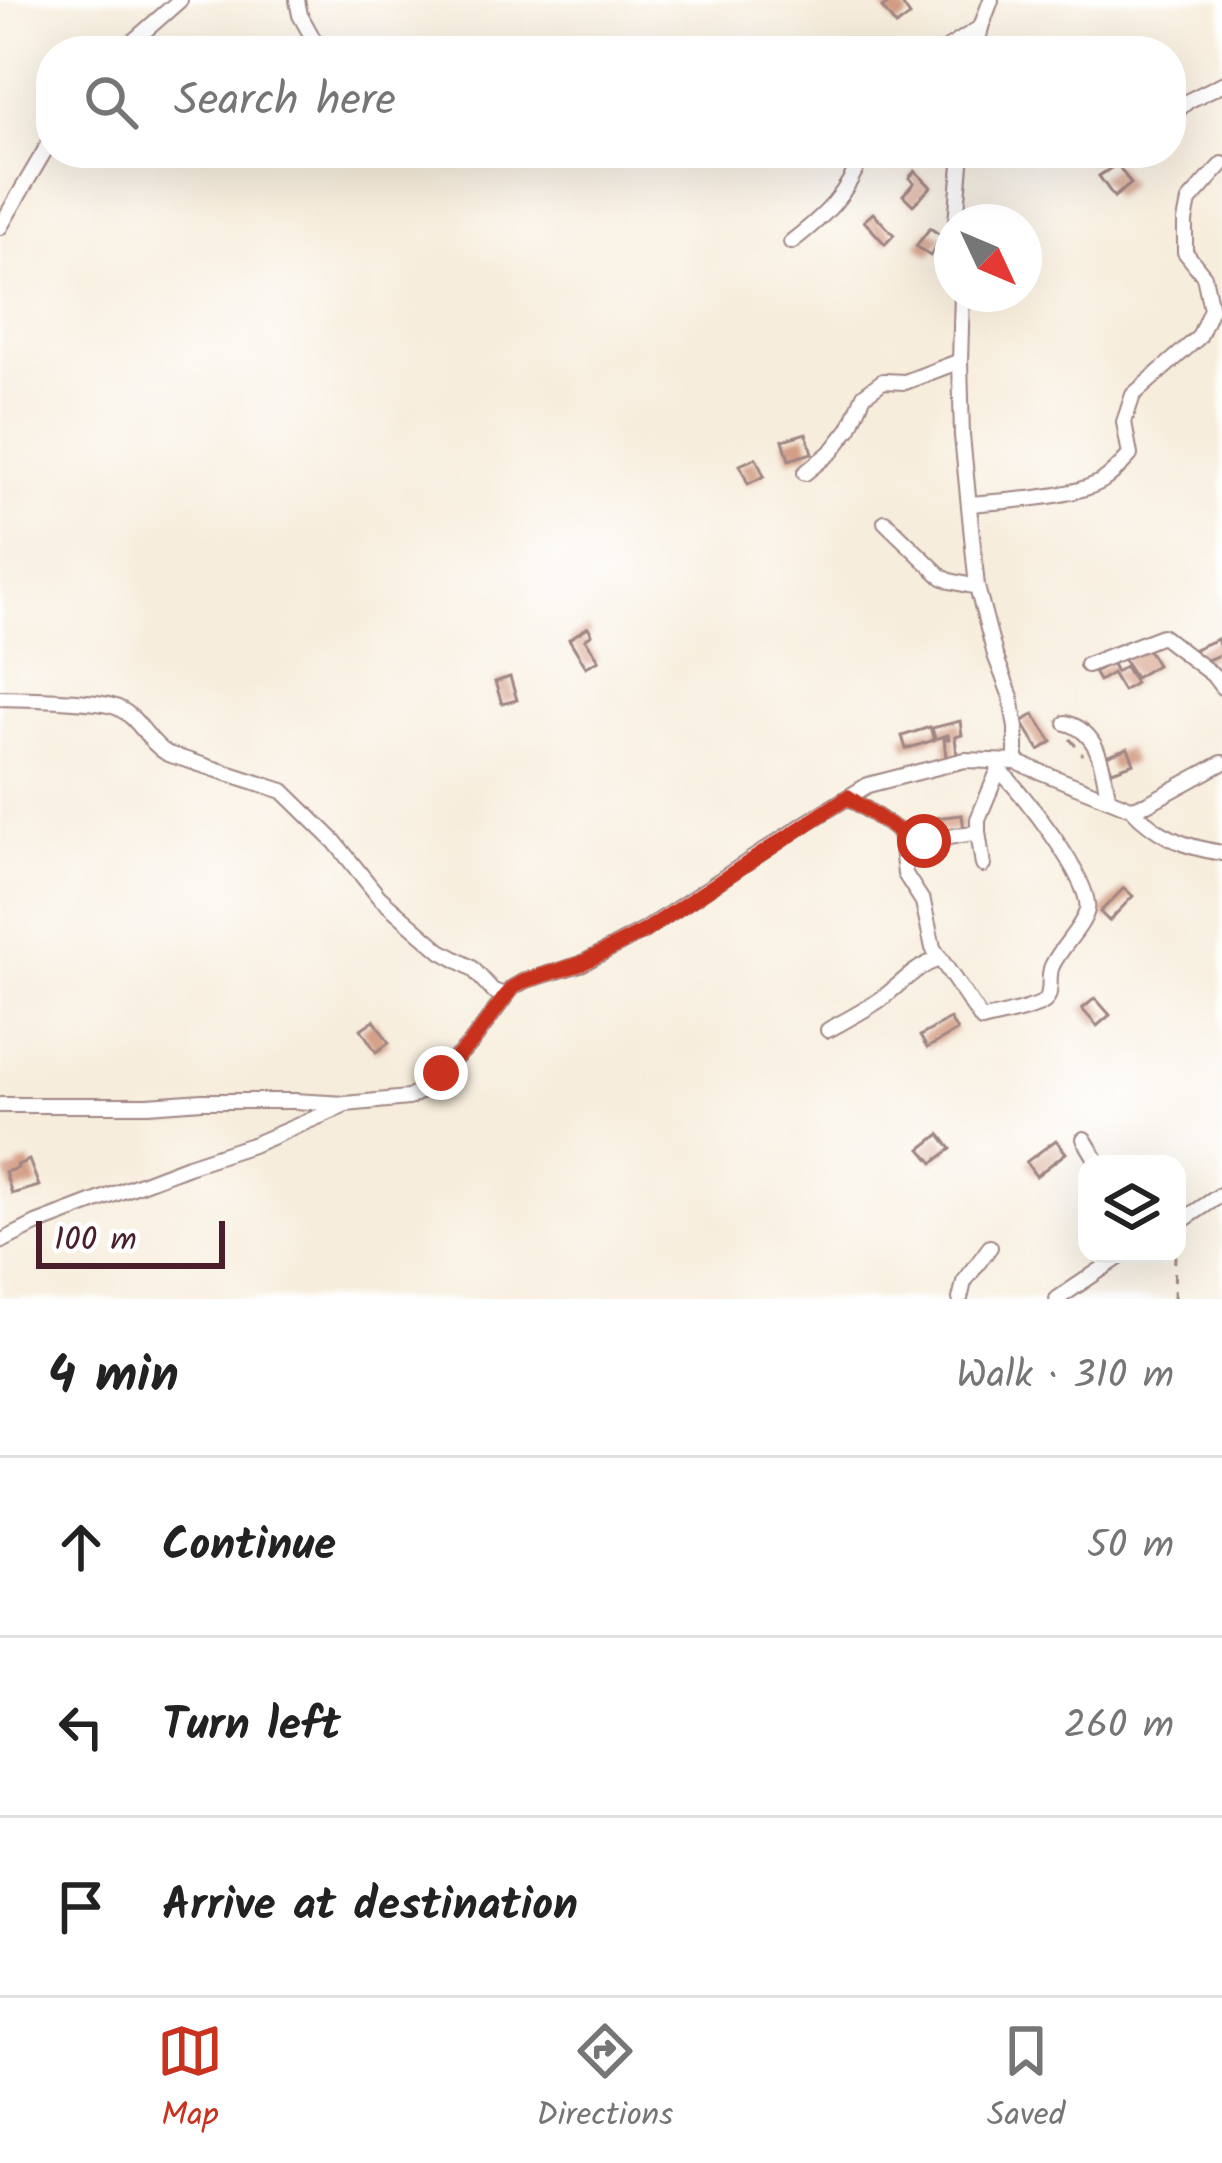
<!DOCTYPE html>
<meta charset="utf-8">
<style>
:root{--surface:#fff;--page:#f6f6f6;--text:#222;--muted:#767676;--line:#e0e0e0;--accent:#c8321e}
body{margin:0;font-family:Kalam,sans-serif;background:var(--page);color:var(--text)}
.controls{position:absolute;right:36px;bottom:36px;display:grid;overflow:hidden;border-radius:24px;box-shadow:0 12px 48px #0002}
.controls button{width:108px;height:108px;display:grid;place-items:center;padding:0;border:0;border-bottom:3px solid var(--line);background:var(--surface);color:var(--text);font:60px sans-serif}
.compass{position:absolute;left:934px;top:204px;width:108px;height:108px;border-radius:50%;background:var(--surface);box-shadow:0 12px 48px #0002;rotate:134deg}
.scale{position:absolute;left:36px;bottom:30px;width:189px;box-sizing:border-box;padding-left:12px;border:6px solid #4a1f2b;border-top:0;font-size:33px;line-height:42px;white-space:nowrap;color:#4a1f2b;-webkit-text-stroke:9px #fff;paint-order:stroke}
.stop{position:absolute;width:36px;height:36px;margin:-27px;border:9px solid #c8321e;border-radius:50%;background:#fff}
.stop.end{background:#c8321e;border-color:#fff;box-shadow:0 3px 12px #0008}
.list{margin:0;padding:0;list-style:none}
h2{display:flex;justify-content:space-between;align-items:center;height:156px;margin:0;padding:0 48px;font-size:51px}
h2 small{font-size:39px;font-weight:400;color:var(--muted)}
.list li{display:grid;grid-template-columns:78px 1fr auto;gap:36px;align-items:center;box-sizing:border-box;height:180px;padding:0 48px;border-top:3px solid var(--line)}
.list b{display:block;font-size:45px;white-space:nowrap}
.list em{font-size:39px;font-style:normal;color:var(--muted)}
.icon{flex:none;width:66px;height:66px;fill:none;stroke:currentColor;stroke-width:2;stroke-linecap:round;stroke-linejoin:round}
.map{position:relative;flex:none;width:1222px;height:1299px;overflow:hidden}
.search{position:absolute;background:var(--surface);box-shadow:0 12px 48px #0002;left:36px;right:36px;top:36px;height:132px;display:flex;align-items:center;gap:30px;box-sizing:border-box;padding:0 42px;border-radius:48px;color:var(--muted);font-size:45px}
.sheet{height:696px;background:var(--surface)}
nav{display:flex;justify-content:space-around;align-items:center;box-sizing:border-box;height:168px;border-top:3px solid var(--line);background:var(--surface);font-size:33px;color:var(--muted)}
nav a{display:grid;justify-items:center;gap:6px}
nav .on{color:var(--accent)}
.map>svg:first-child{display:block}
.building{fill:#d39c83}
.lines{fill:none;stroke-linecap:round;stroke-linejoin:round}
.minor-casing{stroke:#a08684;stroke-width:18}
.path{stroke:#a08684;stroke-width:3;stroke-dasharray:9 9;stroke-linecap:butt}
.minor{stroke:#fff;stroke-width:14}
.route{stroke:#c8321e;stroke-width:15}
</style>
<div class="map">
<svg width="1222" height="1299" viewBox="0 0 1222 1299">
<rect width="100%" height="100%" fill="#fff"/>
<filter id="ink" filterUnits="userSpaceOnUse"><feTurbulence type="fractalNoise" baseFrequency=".00833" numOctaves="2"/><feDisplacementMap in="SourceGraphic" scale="24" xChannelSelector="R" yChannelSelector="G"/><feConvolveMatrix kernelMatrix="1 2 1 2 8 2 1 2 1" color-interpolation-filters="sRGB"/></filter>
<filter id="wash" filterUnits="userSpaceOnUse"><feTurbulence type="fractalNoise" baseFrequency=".004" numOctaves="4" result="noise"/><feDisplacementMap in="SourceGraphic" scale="48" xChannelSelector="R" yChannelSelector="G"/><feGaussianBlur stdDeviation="2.7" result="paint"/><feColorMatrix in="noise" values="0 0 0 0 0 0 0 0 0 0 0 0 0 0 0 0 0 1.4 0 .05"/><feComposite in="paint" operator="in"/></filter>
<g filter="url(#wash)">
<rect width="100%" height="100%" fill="#f7eddc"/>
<g id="blocks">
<g class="building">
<polygon points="893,0 899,0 910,16 896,26 882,8"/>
<polygon points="1117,164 1131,184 1114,197 1099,176"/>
<polygon points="915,171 931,187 913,205 903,195 914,183 909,178"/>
<polygon points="873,213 894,235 885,244 864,221"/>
<polygon points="930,228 943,237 930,256 916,246"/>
<polygon points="806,433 812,453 789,460 783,440"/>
<polygon points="756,458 764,476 748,484 740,465"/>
<polygon points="588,627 592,634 585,639 599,660 586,667 569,639"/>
<polygon points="1217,639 1222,654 1200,663 1194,649"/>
<polygon points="1145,645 1157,665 1135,678 1123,659"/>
<polygon points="1111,662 1116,672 1125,666 1135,683 1123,691 1112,673 1099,681 1094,672"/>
<polygon points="510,677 517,700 502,704 495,682"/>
<polygon points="1034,714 1052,742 1039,750 1022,722"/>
<polygon points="960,721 962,735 955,737 957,756 946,757 944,739 949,739 948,735 935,739 932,728"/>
<polygon points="930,727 934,740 906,749 902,736"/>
<polygon points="1128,748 1134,763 1112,771 1106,756"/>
<polygon points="962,815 964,830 935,833 934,818"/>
<polygon points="1124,888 1133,896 1109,921 1100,912"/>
<polygon points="1095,998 1110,1015 1097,1026 1082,1009"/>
<polygon points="950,1019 957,1031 927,1048 920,1036"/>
<polygon points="374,1020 389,1043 376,1052 361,1029"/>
<polygon points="940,1134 951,1149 933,1163 921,1149"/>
<polygon points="1056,1140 1066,1153 1036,1176 1026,1162"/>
<polygon points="29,1160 39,1186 12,1194 5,1172 18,1168 17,1165"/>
</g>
</g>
</g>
<g filter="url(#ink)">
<use href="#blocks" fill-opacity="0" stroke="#a08684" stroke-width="3"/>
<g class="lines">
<g class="minor-casing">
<g id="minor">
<polyline points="297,0 300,15 320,51"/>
<polyline points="122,51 180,0"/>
<polyline points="943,51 981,27 991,0"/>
<polyline points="976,51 981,27"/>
<polyline points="1171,116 1188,101 1222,84"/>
<polyline points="550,153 567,156 587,153"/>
<polyline points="1132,160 1139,153"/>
<polyline points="956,222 962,153"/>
<polyline points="0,227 51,140"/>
<path d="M791 242C826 215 847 195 863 153"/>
<polyline points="962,294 960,361 962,436 977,587 995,655 1011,697 1016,728 1016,762"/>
<polyline points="805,473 832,451 850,428 864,395 883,381 905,382 960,361"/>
<path d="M969 504C1004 501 1072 498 1102 481 1113 474 1121 465 1130 455L1124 422 1133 395 1199 337 1211 309 1204 276 1185 252V221L1189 201 1222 164"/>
<polyline points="885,522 942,577 950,581 977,587"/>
<polyline points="1087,665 1162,636 1213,675 1222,687"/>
<path d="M0 698C25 699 99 699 118 708 139 717 148 743 168 754L283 791 335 842 379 897 441 951 472 968 493 991 505 995"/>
<path d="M1066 723C1100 732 1103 768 1108 797"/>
<polyline points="848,797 900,832 907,831 927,841 978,832 978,819 1001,764"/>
<path d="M1131 808C1157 836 1184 847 1222 853"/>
<path d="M900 832 905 874 923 902 933 948 982 1020C996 1016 1036 1009 1045 1001 1053 993 1047 976 1052 966 1060 948 1083 927 1087 910 1093 882 1021 790 999 770"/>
<polyline points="978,832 983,865"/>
<path d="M828 1030C846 1020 864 1011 881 999 901 984 915 967 939 959"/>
<polyline points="0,1105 148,1105 202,1101 294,1101 346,1104 408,1098 422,1091 471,1043 512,988 524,981 581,964 645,930 803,825 868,785 965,760 1016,762 1131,808 1147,804 1222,763"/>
<polyline points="1084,1139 1099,1164"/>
<polyline points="1177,1224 1222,1194"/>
<polyline points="0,1242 36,1224 188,1166 255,1144 341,1107"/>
<polyline points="960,1299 964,1282 990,1247"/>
<polyline points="1057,1299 1124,1254"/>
</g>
</g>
<g class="path">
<polyline points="1070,739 1083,755"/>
<polyline points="1174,1299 1175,1254"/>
</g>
<use href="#minor" class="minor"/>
</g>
</g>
<g class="lines" filter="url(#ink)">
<polyline class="route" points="441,1073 471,1043 512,988 524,981 580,964 645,931 848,797 900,832 908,831 924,841"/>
</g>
</svg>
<div class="controls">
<button><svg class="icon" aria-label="layers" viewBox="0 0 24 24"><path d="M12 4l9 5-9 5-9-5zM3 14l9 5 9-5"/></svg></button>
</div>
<svg class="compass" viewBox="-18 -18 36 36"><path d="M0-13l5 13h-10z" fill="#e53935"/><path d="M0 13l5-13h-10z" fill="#767676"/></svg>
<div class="scale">100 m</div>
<div class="stop" style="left:924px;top:841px"></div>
<div class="stop end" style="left:441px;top:1073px"></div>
<div class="search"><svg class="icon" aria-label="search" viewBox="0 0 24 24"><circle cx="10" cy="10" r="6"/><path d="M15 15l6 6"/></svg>Search here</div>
</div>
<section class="sheet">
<h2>4 min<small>Walk · 310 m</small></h2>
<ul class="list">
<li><svg class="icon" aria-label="ahead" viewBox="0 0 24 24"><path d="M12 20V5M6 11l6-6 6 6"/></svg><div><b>Continue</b></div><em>50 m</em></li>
<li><svg class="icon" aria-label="left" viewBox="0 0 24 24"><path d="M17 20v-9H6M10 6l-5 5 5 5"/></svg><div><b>Turn left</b></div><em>260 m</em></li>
<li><svg class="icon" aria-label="arrive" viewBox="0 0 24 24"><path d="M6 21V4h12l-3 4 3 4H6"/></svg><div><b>Arrive at destination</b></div></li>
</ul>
</section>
<nav>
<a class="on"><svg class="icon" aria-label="map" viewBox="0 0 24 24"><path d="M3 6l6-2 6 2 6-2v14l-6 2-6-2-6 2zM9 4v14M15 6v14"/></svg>Map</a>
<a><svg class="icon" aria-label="directions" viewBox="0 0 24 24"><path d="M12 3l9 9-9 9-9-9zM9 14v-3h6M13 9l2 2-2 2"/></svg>Directions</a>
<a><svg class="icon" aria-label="saved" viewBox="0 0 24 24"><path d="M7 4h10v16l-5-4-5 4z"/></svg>Saved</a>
</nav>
